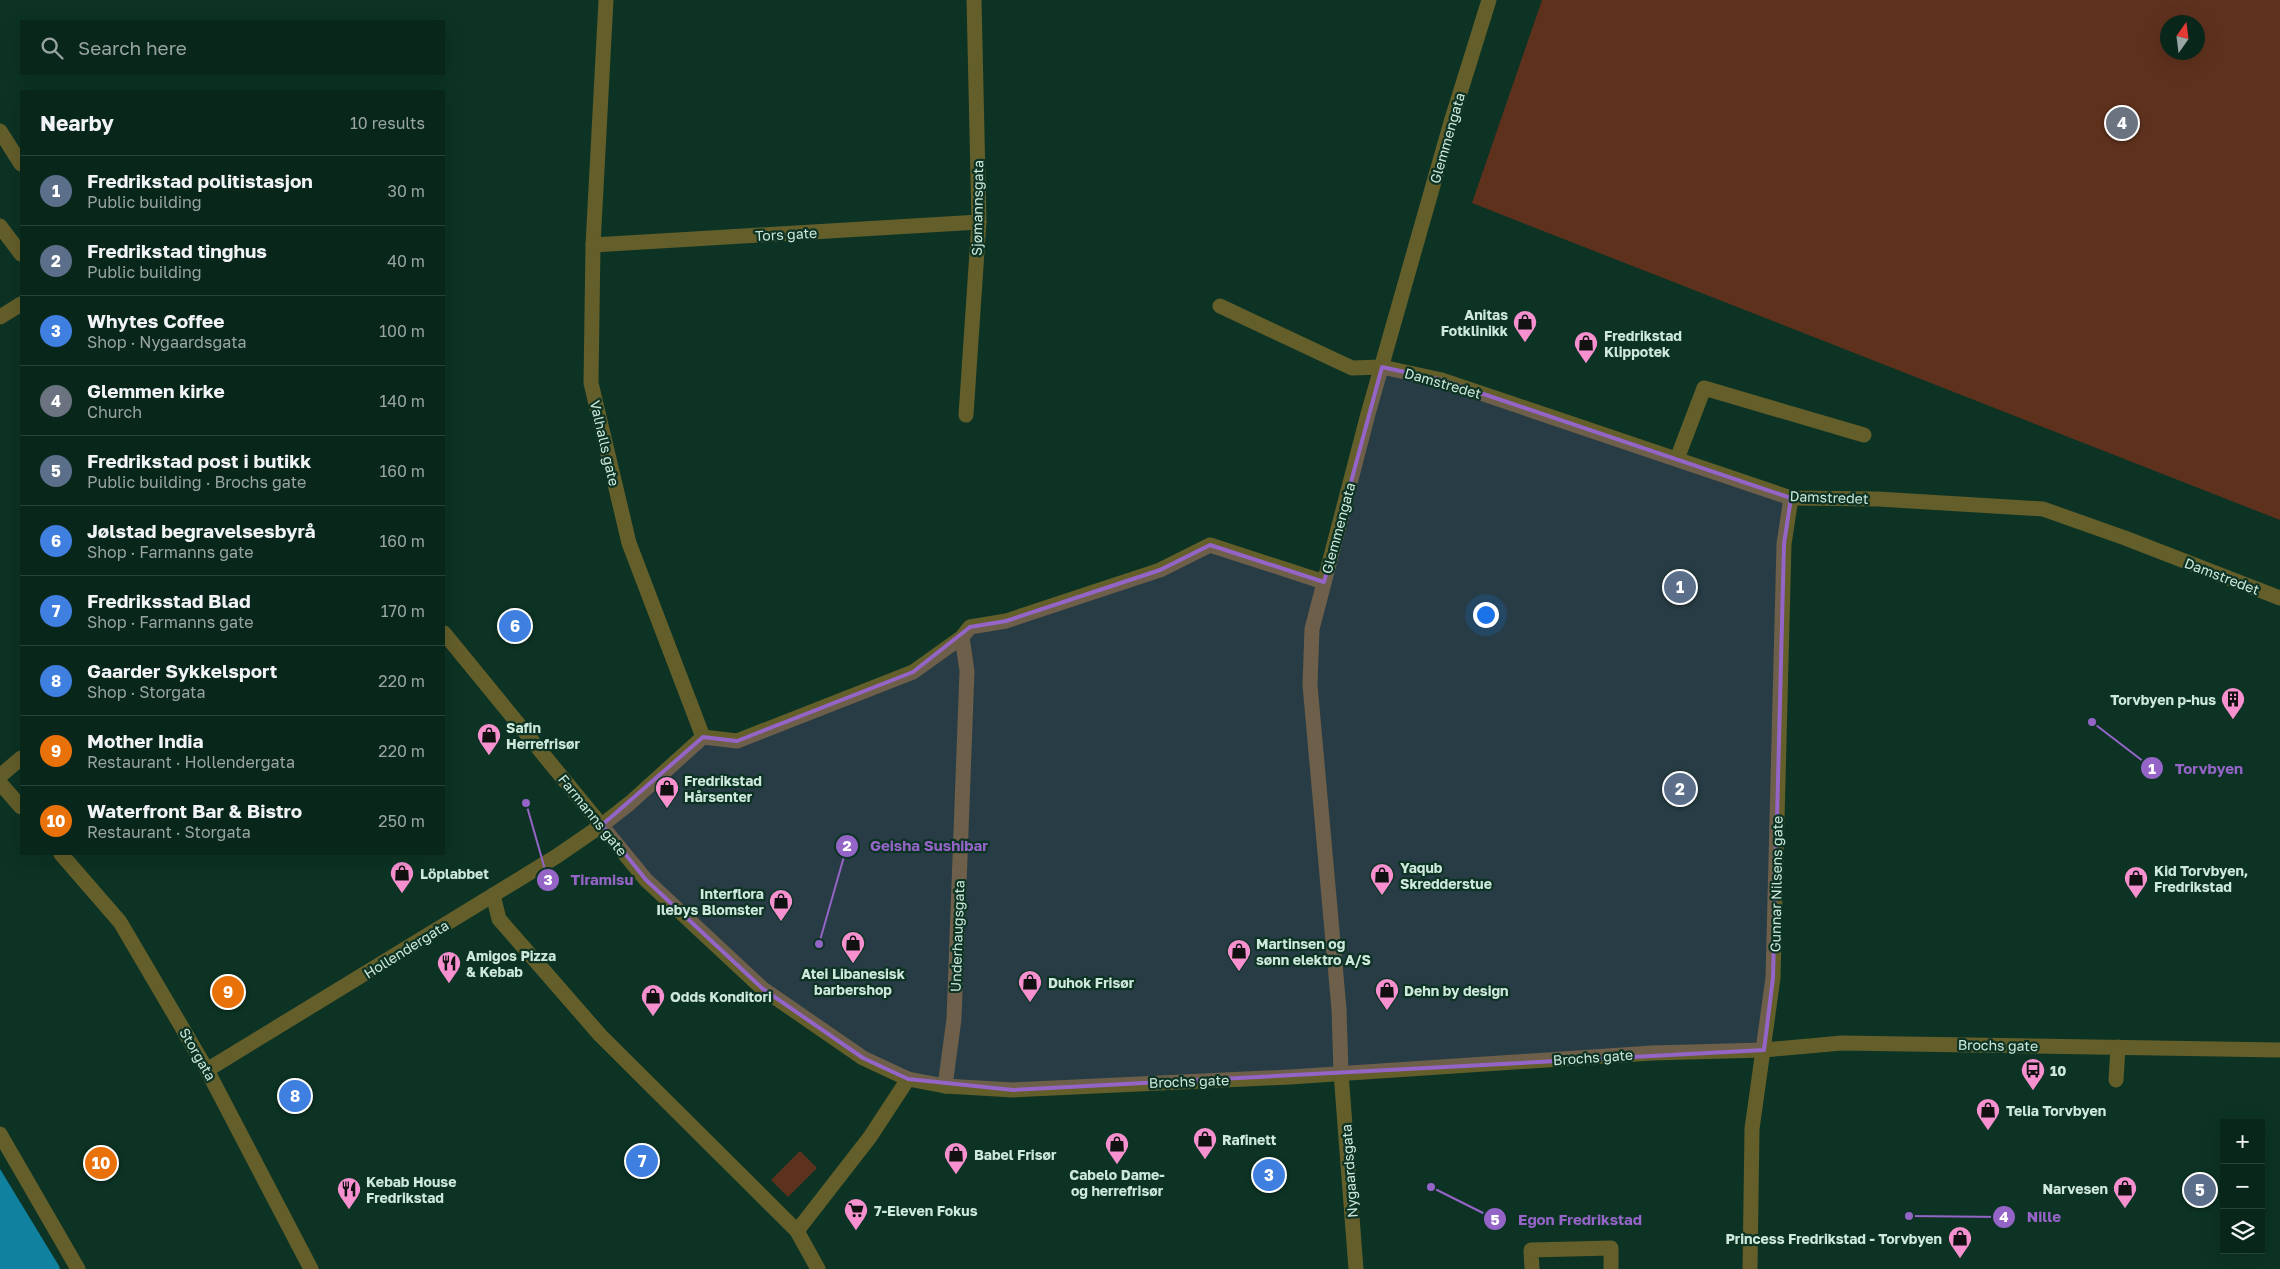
<!DOCTYPE html>
<meta charset="utf-8">
<style>
:root{--surface:#09261b;--page:#122e24;--text:#f1f3f6;--muted:#99a5a3;--line:#29433a;--accent:#0b8043}
body{margin:0;font-family:"Golos Text",sans-serif;background:var(--page);color:var(--text)}
.controls{position:absolute;right:15px;bottom:15px;display:grid;overflow:hidden;border-radius:0px;box-shadow:0 5px 20px #0002}
.controls button{width:45px;height:45px;display:grid;place-items:center;padding:0;border:0;border-bottom:1px solid var(--line);background:var(--surface);color:var(--text);font:25px sans-serif}
.compass{position:absolute;left:2160px;top:15px;width:45px;height:45px;border-radius:50%;background:var(--surface);box-shadow:0 5px 20px #0002;rotate:14deg}
.you{position:absolute;left:1485px;top:614px;width:18px;height:18px;margin:-12px;border:4px solid #fff;border-radius:50%;background:#1a73e8;box-shadow:0 0 0 8px #1a73e833}
.badge{display:grid;place-items:center;width:32px;height:32px;border-radius:50%;background:var(--accent);color:#fff;font-size:16px;font-weight:700}
.pin{position:absolute;translate:-50% -50%;border:2px solid #fff;box-shadow:0 1px 5px #0006}
.list{margin:0;padding:0;list-style:none}
h2{display:flex;justify-content:space-between;align-items:center;height:65px;margin:0;padding:0 20px;font-size:21px}
h2 small{font-size:16px;font-weight:400;color:var(--muted)}
.list li{display:grid;grid-template-columns:32px 1fr auto;gap:15px;align-items:center;box-sizing:border-box;height:70px;padding:0 20px;border-top:1px solid var(--line)}
.list b{display:block;font-size:19px;white-space:nowrap}
.list p{margin:0;font-size:16px;white-space:nowrap;color:var(--muted)}
.list em{font-size:16px;font-style:normal;color:var(--muted)}
.icon{flex:none;width:28px;height:28px;fill:none;stroke:currentColor;stroke-width:2;stroke-linecap:round;stroke-linejoin:round}
.map{position:relative;flex:none;width:2280px;height:1269px;overflow:hidden}
.search{position:absolute;background:var(--surface);box-shadow:0 5px 20px #0002;left:20px;top:20px;width:425px;height:55px;display:flex;align-items:center;gap:12px;box-sizing:border-box;padding:0 18px;border-radius:0px;color:var(--muted);font-size:19px}
.panel{position:absolute;background:var(--surface);box-shadow:0 5px 20px #0002;left:20px;top:90px;width:425px;height:765px;border-radius:0px}
.map>svg:first-child{display:block}
.green{fill:#5e311d;fill-rule:evenodd}
.water{fill:#10819f}
.lines{fill:none;stroke-linecap:round;stroke-linejoin:round}
.minor{stroke:#635e2a;stroke-width:15}
.marked{fill:#9464c7;fill-opacity:0.2;stroke:#9464c7;stroke-width:4;stroke-linejoin:round}
.labels{text-anchor:middle;dominant-baseline:central;stroke-width:4.5;stroke-linejoin:round;paint-order:stroke}
.street-label{font-size:14px;fill:#cee8db;stroke:#0c3324}
.poi-label{font-size:14px;font-weight:bold;fill:#cee8db;stroke:#0c3324;text-anchor:start}
.leader{fill:none;stroke:#9464c7;stroke-width:2}
.callout-dot{fill:#9464c7;stroke:#0c3324;stroke-width:2}
.mark-label{font-size:15px;text-anchor:middle;font-weight:bold;fill:#fff}
.callout-label{font-size:15px;text-anchor:middle;font-weight:bold;fill:#9464c7;stroke:#0c3324;stroke-width:4.5;stroke-linejoin:round;paint-order:stroke}
</style>
<div class="map">
<svg width="2280" height="1269" viewBox="0 0 2280 1269">
<rect width="100%" height="100%" fill="#0c3324"/>
<g class="green">
<path d="M1542 0H2280V520L1472 203ZM2198 22V52H2168V22Z"/>
<polygon points="800,1151 817,1168 788,1197 771,1180"/>
</g>
<polygon class="water" points="0,1169 59,1266 60,1269 0,1269"/>
<g class="lines">
<g class="minor">
<polyline points="606,0 593,245 591,383 629,543 703,737"/>
<polyline points="0,131 21,164"/>
<polyline points="0,226 21,254"/>
<polyline points="593,245 979,222"/>
<polyline points="1220,306 1352,368 1382,367 1442,380 1791,498 1878,499 2043,509 2125,538 2280,598"/>
<polyline points="0,317 21,304"/>
<polyline points="966,415 979,222 974,0"/>
<polyline points="1677,459 1704,388 1864,435"/>
<polyline points="444,633 646,880 763,989 863,1058 908,1079 945,1086 1013,1090 1290,1077 1652,1053 1764,1050 1842,1043 2280,1050"/>
<polyline points="703,737 737,741 913,672 962,637 970,627 1006,621 1160,570 1210,545 1324,582"/>
<polyline points="0,776 21,758"/>
<polyline points="0,783 21,807"/>
<polyline points="61,854 120,922 207,1070 311,1269"/>
<polyline points="493,895 499,919 600,1035 797,1231 818,1269"/>
<polyline points="207,1070 557,856 602,825 630,803 703,737"/>
<polyline points="2116,1080 2118,1047"/>
<polyline points="945,1086 954,1019 967,671 962,637"/>
<polyline points="0,1134 78,1269"/>
<polyline points="797,1231 870,1137 908,1079"/>
<polyline points="1356,1269 1341,1073 1339,1009 1310,685 1312,629 1368,414 1451,122 1489,0"/>
<polyline points="1532,1269 1531,1250 1611,1248 1611,1269"/>
<polyline points="1750,1269 1752,1129 1773,978 1784,544 1791,498"/>
</g>
</g>
<path class="marked" d="M1382 367 1442 380 1791 498 1784 544 1773 978 1764 1050 1013 1090 908 1079 863 1058 763 989 646 880 602 825 703 737 737 741 913 672 970 627 1006 621 1160 570 1210 545 1324 582Z"/>
<defs>
<g id="shop-pin" transform="scale(1.25)"><path d="M0 17L-7.5 6A9.5 9.5 0 1 1 7.5 6Z" fill="#f690cf" stroke="#0c3324"/><path d="M-5-2.5h2.3a2.7 3.5 0 0 1 5.4 0H5L5.5 6h-11ZM-1.5-2.5h3a1.5 2.3 0 0 0-3 0Z" fill="#111"/></g>
<g id="building-pin" transform="scale(1.25)"><path d="M0 17L-7.5 6A9.5 9.5 0 1 1 7.5 6Z" fill="#f690cf" stroke="#0c3324"/><path d="M-4-6H4V6H1V3H-1V6H-4ZM-2.5-4.3h1.7v1.8h-1.7ZM.8-4.3h1.7v1.8H.8ZM-2.5-1h1.7V.8h-1.7ZM.8-1h1.7V.8H.8Z" fill="#111"/></g>
<g id="restaurant-pin" transform="scale(1.25)"><path d="M0 17L-7.5 6A9.5 9.5 0 1 1 7.5 6Z" fill="#f690cf" stroke="#0c3324"/><path d="M-5-6h1v4h1v-4h1v4h1v-4h1v5L-1.5 .5V6h-2V.5L-5-1ZM5-6V6H3V1.5H1.5Q1.5-4 5-6Z" fill="#111"/></g>
<g id="bus-pin" transform="scale(1.25)"><path d="M0 17L-7.5 6A9.5 9.5 0 1 1 7.5 6Z" fill="#f690cf" stroke="#0c3324"/><path d="M-5-6H5V4H4V6H2V4H-2V6H-4V4H-5ZM-3.5-4V0h7V-4ZM-3.5 1.2v1.5H-2V1.2ZM2 1.2v1.5H3.5V1.2Z" fill="#111"/></g>
<g id="supermarket-pin" transform="scale(1.25)"><path d="M0 17L-7.5 6A9.5 9.5 0 1 1 7.5 6Z" fill="#f690cf" stroke="#0c3324"/><path d="M-6-5.5h2.5l.6 2H6L4.5 2H-2.5L-4.4-4H-6ZM-1.5 3.2a1.3 1.3 0 1 0 .1 0ZM3 3.2a1.3 1.3 0 1 0 .1 0Z" fill="#111"/></g>
</defs>
<g fill-rule="evenodd">
<use href="#shop-pin" x="1525" y="322"/>
<use href="#shop-pin" x="1586" y="343"/>
<use href="#building-pin" x="2233" y="699"/>
<use href="#shop-pin" x="489" y="735"/>
<use href="#shop-pin" x="667" y="788"/>
<use href="#shop-pin" x="402" y="873"/>
<use href="#shop-pin" x="1382" y="875"/>
<use href="#shop-pin" x="2136" y="878"/>
<use href="#shop-pin" x="781" y="901"/>
<use href="#shop-pin" x="853" y="943"/>
<use href="#shop-pin" x="1239" y="951"/>
<use href="#restaurant-pin" x="449" y="963"/>
<use href="#shop-pin" x="1030" y="982"/>
<use href="#shop-pin" x="1387" y="990"/>
<use href="#shop-pin" x="653" y="996"/>
<use href="#bus-pin" x="2033" y="1070"/>
<use href="#shop-pin" x="1988" y="1110"/>
<use href="#shop-pin" x="1205" y="1139"/>
<use href="#shop-pin" x="1117" y="1144"/>
<use href="#shop-pin" x="956" y="1154"/>
<use href="#shop-pin" x="2125" y="1188"/>
<use href="#restaurant-pin" x="349" y="1189"/>
<use href="#supermarket-pin" x="856" y="1210"/>
<use href="#shop-pin" x="1960" y="1238"/>
</g>
<g class="labels">
<g class="street-label">
<text transform="translate(1447 138) rotate(-74)">Glemmengata</text>
<text transform="translate(977 208) rotate(-89)">Sjømannsgata</text>
<text transform="translate(786 234) rotate(-3)">Tors gate</text>
<text transform="translate(1443 383) rotate(16)">Damstredet</text>
<text transform="translate(605 443) rotate(77)">Valhalls gate</text>
<text transform="translate(1829 497) rotate(2)">Damstredet</text>
<text transform="translate(1338 528) rotate(-75)">Glemmengata</text>
<text transform="translate(2222 576) rotate(21)">Damstredet</text>
<text transform="translate(593 815) rotate(51)">Farmanns gate</text>
<text transform="translate(1776 884) rotate(-89)">Gunnar Nilsens gate</text>
<text transform="translate(957 936) rotate(-88)">Underhaugsgata</text>
<text transform="translate(406 949) rotate(-32)">Hollendergata</text>
<text transform="translate(1998 1045) rotate(1)">Brochs gate</text>
<text transform="translate(198 1054) rotate(60)">Storgata</text>
<text transform="translate(1593 1057) rotate(-4)">Brochs gate</text>
<text transform="translate(1189 1081) rotate(-2)">Brochs gate</text>
<text transform="translate(1349 1171) rotate(-94)">Nygaardsgata</text>
</g>
<g class="poi-label">
<text x="1508" y="314" text-anchor="end">Anitas<tspan x="1508" dy="16">Fotklinikk</tspan></text>
<text x="1604" y="335">Fredrikstad<tspan x="1604" dy="16">Klippotek</tspan></text>
<text x="2216" y="699" text-anchor="end">Torvbyen p-hus</text>
<text x="506" y="727">Safin<tspan x="506" dy="16">Herrefrisør</tspan></text>
<text x="684" y="780">Fredrikstad<tspan x="684" dy="16">Hårsenter</tspan></text>
<text x="1400" y="867">Yaqub<tspan x="1400" dy="16">Skredderstue</tspan></text>
<text x="2154" y="870">Kid Torvbyen,<tspan x="2154" dy="16">Fredrikstad</tspan></text>
<text x="420" y="873">Löplabbet</text>
<text x="764" y="893" text-anchor="end">Interflora<tspan x="764" dy="16">Ilebys Blomster</tspan></text>
<text x="1256" y="943">Martinsen og<tspan x="1256" dy="16">sønn elektro A/S</tspan></text>
<text x="466" y="955">Amigos Pizza<tspan x="466" dy="16">&amp; Kebab</tspan></text>
<text x="853" y="973" text-anchor="middle">Atei Libanesisk<tspan x="853" dy="16">barbershop</tspan></text>
<text x="1048" y="982">Duhok Frisør</text>
<text x="1404" y="990">Dehn by design</text>
<text x="670" y="996">Odds Konditori</text>
<text x="2050" y="1070">10</text>
<text x="2006" y="1110">Telia Torvbyen</text>
<text x="1222" y="1139">Rafinett</text>
<text x="974" y="1154">Babel Frisør</text>
<text x="1117" y="1174" text-anchor="middle">Cabelo Dame-<tspan x="1117" dy="16">og herrefrisør</tspan></text>
<text x="366" y="1181">Kebab House<tspan x="366" dy="16">Fredrikstad</tspan></text>
<text x="2108" y="1188" text-anchor="end">Narvesen</text>
<text x="874" y="1210">7-Eleven Fokus</text>
<text x="1942" y="1238" text-anchor="end">Princess Fredrikstad - Torvbyen</text>
</g>
</g>
<path class="leader" d="M2092 722L2152 768M819 944L847 846M526 803L548 880M1909 1216L2004 1217M1431 1187L1495 1219"/>
<g class="callout-dot">
<circle cx="2092" cy="722" r="5"/>
<circle cx="819" cy="944" r="5"/>
<circle cx="526" cy="803" r="5"/>
<circle cx="1909" cy="1216" r="5"/>
<circle cx="1431" cy="1187" r="5"/>
<circle cx="2152" cy="768" r="12"/>
<circle cx="847" cy="846" r="12"/>
<circle cx="548" cy="880" r="12"/>
<circle cx="2004" cy="1217" r="12"/>
<circle cx="1495" cy="1219" r="12"/>
</g>
<g class="mark-label">
<text x="2152" y="774">1</text>
<text x="847" y="851">2</text>
<text x="548" y="885">3</text>
<text x="2004" y="1222">4</text>
<text x="1495" y="1225">5</text>
</g>
<g class="callout-label">
<text x="2209" y="774">Torvbyen</text>
<text x="929" y="851">Geisha Sushibar</text>
<text x="602" y="885">Tiramisu</text>
<text x="2044" y="1222">Nille</text>
<text x="1580" y="1225">Egon Fredrikstad</text>
</g>
</svg>
<div class="controls">
<button>+</button>
<button>−</button>
<button><svg class="icon" aria-label="layers" viewBox="0 0 24 24"><path d="M12 4l9 5-9 5-9-5zM3 14l9 5 9-5"/></svg></button>
</div>
<svg class="compass" viewBox="-18 -18 36 36"><path d="M0-13l5 13h-10z" fill="#e53935"/><path d="M0 13l5-13h-10z" fill="#99a5a3"/></svg>
<div class="you"></div>
<div class="pin badge" style="left:1680px;top:587px;background:#5c6f8a">1</div>
<div class="pin badge" style="left:1680px;top:789px;background:#5c6f8a">2</div>
<div class="pin badge" style="left:1269px;top:1175px;background:#3f7fe0">3</div>
<div class="pin badge" style="left:2122px;top:123px;background:#6b7280">4</div>
<div class="pin badge" style="left:2200px;top:1190px;background:#5c6f8a">5</div>
<div class="pin badge" style="left:515px;top:626px;background:#3f7fe0">6</div>
<div class="pin badge" style="left:642px;top:1161px;background:#3f7fe0">7</div>
<div class="pin badge" style="left:295px;top:1096px;background:#3f7fe0">8</div>
<div class="pin badge" style="left:228px;top:992px;background:#e8710a">9</div>
<div class="pin badge" style="left:101px;top:1163px;background:#e8710a">10</div>
<div class="search"><svg class="icon" aria-label="search" viewBox="0 0 24 24"><circle cx="10" cy="10" r="6"/><path d="M15 15l6 6"/></svg>Search here</div>
<section class="panel">
<h2>Nearby<small>10 results</small></h2>
<ul class="list">
<li><span class="badge" style="background:#5c6f8a">1</span><div><b>Fredrikstad politistasjon</b><p>Public building</p></div><em>30 m</em></li>
<li><span class="badge" style="background:#5c6f8a">2</span><div><b>Fredrikstad tinghus</b><p>Public building</p></div><em>40 m</em></li>
<li><span class="badge" style="background:#3f7fe0">3</span><div><b>Whytes Coffee</b><p>Shop · Nygaardsgata</p></div><em>100 m</em></li>
<li><span class="badge" style="background:#6b7280">4</span><div><b>Glemmen kirke</b><p>Church</p></div><em>140 m</em></li>
<li><span class="badge" style="background:#5c6f8a">5</span><div><b>Fredrikstad post i butikk</b><p>Public building · Brochs gate</p></div><em>160 m</em></li>
<li><span class="badge" style="background:#3f7fe0">6</span><div><b>Jølstad begravelsesbyrå</b><p>Shop · Farmanns gate</p></div><em>160 m</em></li>
<li><span class="badge" style="background:#3f7fe0">7</span><div><b>Fredriksstad Blad</b><p>Shop · Farmanns gate</p></div><em>170 m</em></li>
<li><span class="badge" style="background:#3f7fe0">8</span><div><b>Gaarder Sykkelsport</b><p>Shop · Storgata</p></div><em>220 m</em></li>
<li><span class="badge" style="background:#e8710a">9</span><div><b>Mother India</b><p>Restaurant · Hollendergata</p></div><em>220 m</em></li>
<li><span class="badge" style="background:#e8710a">10</span><div><b>Waterfront Bar &amp; Bistro</b><p>Restaurant · Storgata</p></div><em>250 m</em></li>
</ul>
</section>
</div>
